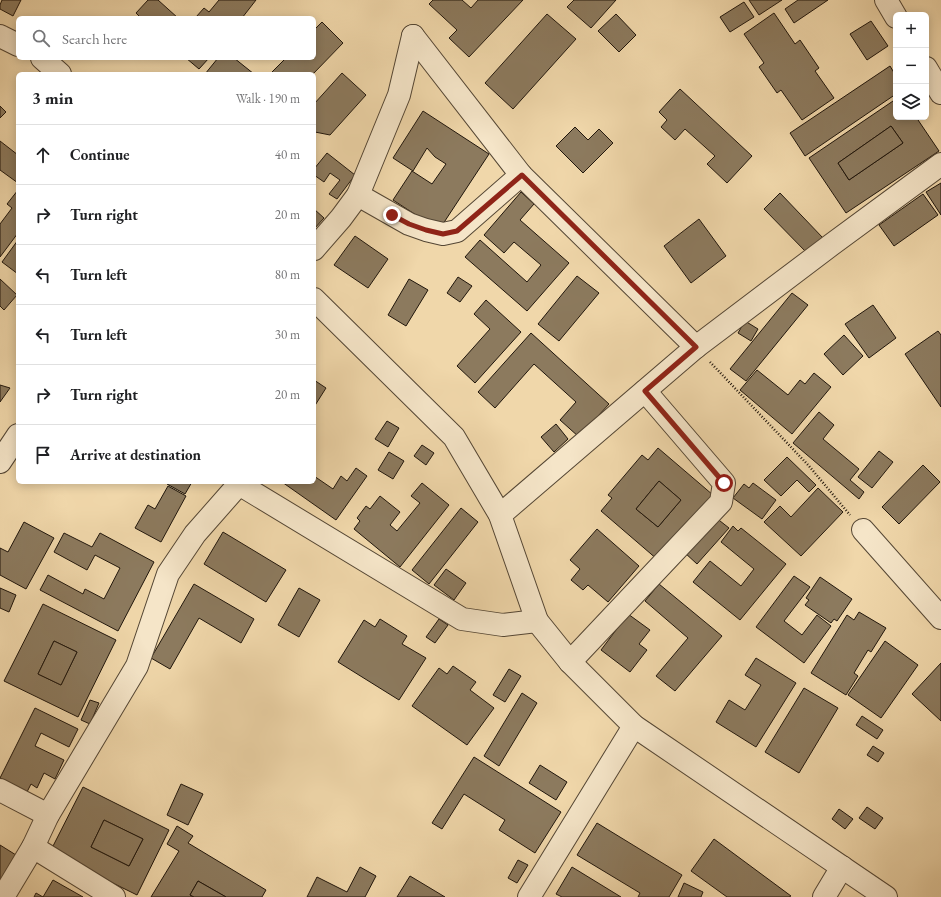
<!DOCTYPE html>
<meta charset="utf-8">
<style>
:root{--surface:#fff;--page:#f2f2f2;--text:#202124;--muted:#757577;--line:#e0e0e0}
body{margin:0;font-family:"EB Garamond",serif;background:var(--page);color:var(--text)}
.controls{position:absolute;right:12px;top:12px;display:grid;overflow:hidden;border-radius:6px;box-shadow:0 2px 10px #0003}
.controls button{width:36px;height:36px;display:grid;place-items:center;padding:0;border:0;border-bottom:1px solid var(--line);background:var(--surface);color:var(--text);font:20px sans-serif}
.stop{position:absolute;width:12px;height:12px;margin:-9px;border:3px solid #8f2418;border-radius:50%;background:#fff}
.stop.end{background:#8f2418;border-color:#fff;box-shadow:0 1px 4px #0008}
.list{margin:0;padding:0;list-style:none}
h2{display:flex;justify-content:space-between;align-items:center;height:52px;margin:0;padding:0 16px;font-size:17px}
h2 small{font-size:13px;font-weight:400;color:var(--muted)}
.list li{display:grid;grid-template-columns:26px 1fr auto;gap:12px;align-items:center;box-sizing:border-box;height:60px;padding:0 16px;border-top:1px solid var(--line)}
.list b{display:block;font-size:15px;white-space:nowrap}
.list em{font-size:13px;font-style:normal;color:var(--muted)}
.icon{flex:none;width:22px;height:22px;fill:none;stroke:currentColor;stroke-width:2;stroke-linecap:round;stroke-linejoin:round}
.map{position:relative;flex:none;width:941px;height:897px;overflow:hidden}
.search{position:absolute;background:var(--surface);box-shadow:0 2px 10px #0003;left:16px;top:16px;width:300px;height:44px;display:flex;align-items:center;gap:10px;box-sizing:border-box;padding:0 14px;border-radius:6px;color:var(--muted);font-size:15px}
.panel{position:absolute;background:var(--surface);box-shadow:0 2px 10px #0003;left:16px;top:72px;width:300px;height:412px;border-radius:6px}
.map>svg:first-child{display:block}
.building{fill:#8c7a5e;stroke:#20160c;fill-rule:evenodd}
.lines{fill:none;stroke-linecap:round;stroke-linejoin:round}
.street-casing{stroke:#544634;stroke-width:24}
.path{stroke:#20160c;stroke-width:2.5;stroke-dasharray:1 2;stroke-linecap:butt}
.street{stroke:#f5e5c8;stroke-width:22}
.route{stroke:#8f2418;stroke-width:5}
</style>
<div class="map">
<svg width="941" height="897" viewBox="0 0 941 897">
<rect width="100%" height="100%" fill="#f0d7aa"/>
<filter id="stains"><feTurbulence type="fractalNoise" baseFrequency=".005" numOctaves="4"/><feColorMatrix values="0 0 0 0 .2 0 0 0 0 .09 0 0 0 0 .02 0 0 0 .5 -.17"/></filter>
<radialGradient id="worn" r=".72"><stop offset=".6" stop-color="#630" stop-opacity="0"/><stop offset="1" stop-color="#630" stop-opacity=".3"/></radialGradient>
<g class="building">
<polygon points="2,0 21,0 13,16 0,9 0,5"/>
<polygon points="148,0 158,0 178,18 141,18 136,13"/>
<polygon points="219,0 256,0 242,18 198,18 196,17 204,8 209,12"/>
<polygon points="433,0 462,0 471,8 478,0 523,0 469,57 449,38 457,30 429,4"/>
<polygon points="574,0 616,0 591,28 567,7"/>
<polygon points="749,0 782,0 759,15"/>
<polygon points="798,0 828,0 794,23 785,9"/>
<polygon points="744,2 754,17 730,32 720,17"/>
<polygon points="774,13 795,44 800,40 819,68 815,71 834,98 802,120 781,90 777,93 759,67 764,63 744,34"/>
<polygon points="547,14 576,39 513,109 485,83"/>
<polygon points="616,14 636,35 619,52 598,31"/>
<polygon points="871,21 888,46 867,60 850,34"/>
<polygon points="322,22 343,43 313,74 270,74 286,58 314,58 314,30"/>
<polygon points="186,58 209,58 199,69"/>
<polygon points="218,58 234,58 254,74 205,74"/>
<polygon points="890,66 896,76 896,94 805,156 790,133"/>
<polygon points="342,73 366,95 330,135 315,132 314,133 314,104"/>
<polygon points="680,89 752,156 727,183 707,164 715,156 685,129 675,140 661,127 667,120 659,112"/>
<path d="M896 99V117H916L939 151 846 213 809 158ZM891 126 903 143 849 180 838 163Z"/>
<polygon points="0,106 6,112 0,118"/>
<polygon points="423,111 489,154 439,230 393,200 412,171 432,184 446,164 435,157 427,148 413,171 393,158"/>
<polygon points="891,126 903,143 849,180 838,163"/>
<polygon points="575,127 588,140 599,129 613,143 583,173 556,146"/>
<polygon points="0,141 18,155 18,183 0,170"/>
<polygon points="327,153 355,175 337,199 329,194 340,180 330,173 324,182 314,175 314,169"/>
<polygon points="941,183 941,215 926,192"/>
<polygon points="18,190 18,233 0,257 0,224 12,208 7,204"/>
<polygon points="521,192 534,204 520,220 569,263 527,311 465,257 480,240 527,282 541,265 514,242 504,253 484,235"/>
<polygon points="780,193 823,238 807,253 764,209"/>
<polygon points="923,194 938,215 894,246 879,225"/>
<polygon points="314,209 324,218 314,229"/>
<polygon points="699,219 726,256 691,283 664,246"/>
<polygon points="355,236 388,259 368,288 334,265"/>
<polygon points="18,240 18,274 2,262"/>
<polygon points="577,276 599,293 559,341 538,324"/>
<polygon points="458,277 472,286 460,302 447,293"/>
<polygon points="0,279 17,295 4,310 0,306"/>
<polygon points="409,279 428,290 406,326 388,315"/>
<polygon points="792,293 808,305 746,381 730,369"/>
<polygon points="486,300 521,332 475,383 457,366 490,329 474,314"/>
<polygon points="873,305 896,338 869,358 845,324"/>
<polygon points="745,321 758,329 751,341 738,333"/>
<polygon points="938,331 941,335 941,407 905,354"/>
<polygon points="531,333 609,404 579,437 560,420 576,402 534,364 495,408 478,392"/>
<polygon points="844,335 863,356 843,375 824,354"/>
<polygon points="757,370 788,395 800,380 805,384 814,373 831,387 792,434 740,390"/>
<polygon points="314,380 326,388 314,407"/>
<polygon points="0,385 10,388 0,402"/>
<polygon points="819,412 834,425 823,439 859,469 850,480 864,492 859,499 793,443"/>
<polygon points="387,421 399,428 388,447 375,439"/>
<polygon points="556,424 568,439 554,452 541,437"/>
<polygon points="422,445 434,453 426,465 414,456"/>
<path d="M658 448 713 495 658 560 601 511 612 498 608 495 642 455 648 460ZM659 481 681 500 658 527 636 509Z"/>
<polygon points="879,451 893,462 872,488 858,477"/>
<polygon points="389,452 404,461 393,479 378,470"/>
<polygon points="787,457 816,485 809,492 797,480 781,496 764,480"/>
<polygon points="923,465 940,482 899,524 882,507"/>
<polygon points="356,468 367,476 336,520 282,482 314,482 314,476 333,489 341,476 347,481"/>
<polygon points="659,481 681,500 658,527 636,509"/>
<polygon points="169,482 192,482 185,494 167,484"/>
<polygon points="422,483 449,505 400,567 354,529 360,521 357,518 366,506 370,509 380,496 400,512 390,525 397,531 420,503 411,496"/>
<polygon points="753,483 776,500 762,519 733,498 744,484 749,488"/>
<polygon points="168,486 186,496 161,542 135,528 148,505 155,509"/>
<polygon points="818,488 843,512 801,556 764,522 780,506 791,517"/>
<polygon points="461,508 478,522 429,584 412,570"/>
<polygon points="715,517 729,528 697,564 684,552"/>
<polygon points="24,522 54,538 26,589 0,575 0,548 8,552"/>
<polygon points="733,526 738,531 741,528 786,564 740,620 693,582 710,561 741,586 754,569 721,542"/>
<polygon points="597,529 639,566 608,602 588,585 583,590 571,580 580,569 570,560"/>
<polygon points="223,532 286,570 266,602 204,564"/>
<polygon points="64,533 92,547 100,533 154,562 118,631 40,590 48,575 83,594 85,589 104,599 120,568 95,555 87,570 54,552"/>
<polygon points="446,569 466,583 454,600 434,585"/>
<polygon points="794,576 810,587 784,621 802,635 817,615 831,626 804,663 756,627"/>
<polygon points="820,577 852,599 837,621 834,619 831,623 805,605 809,600 806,598"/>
<polygon points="194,584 254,619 241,643 199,618 170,669 151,658"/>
<polygon points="659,584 722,636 675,691 656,676 688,638 645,601"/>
<polygon points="0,588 16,595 9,612 0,608"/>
<polygon points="299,588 320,600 299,637 278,625"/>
<path d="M43 604 116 640 78 717 4 681ZM54 641 77 652 61 685 38 674Z"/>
<polygon points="859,612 886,628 871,652 868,650 854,673 858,676 846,695 811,673 847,615 854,620"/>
<polygon points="628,614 650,630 639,644 647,650 630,672 601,650"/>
<polygon points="380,619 407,636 402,644 426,658 399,700 338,662 364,620 375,627"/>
<polygon points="439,619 448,625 435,643 426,637"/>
<polygon points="54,641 77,652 61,685 38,674"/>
<polygon points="885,641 918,665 881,718 848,695"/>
<polygon points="756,658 796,683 756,747 716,722 729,700 745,710 761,685 745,675"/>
<polygon points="941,663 941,721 912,694"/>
<polygon points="453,666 476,682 470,690 494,708 467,745 412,706 439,668 447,674"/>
<polygon points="509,669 521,676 505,702 493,695"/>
<polygon points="804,688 838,708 799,773 765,752"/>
<polygon points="522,693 537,703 499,766 484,756"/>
<polygon points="90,700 99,703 90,724 81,720"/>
<polygon points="35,708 78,729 69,747 41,733 35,746 64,760 55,779 44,773 37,788 31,784 27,792 0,778"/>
<polygon points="862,716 883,730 877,739 856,725"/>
<polygon points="873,746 884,753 878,762 867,755"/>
<polygon points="474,757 561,812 535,853 499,830 505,820 464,794 442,829 432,823"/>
<polygon points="540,765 567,782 556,800 529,783"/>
<polygon points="181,784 203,794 188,825 167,815"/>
<path d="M83 787 169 830 137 895 50 852ZM104 820 143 839 129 866 91 847Z"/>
<polygon points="867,807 883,818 875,829 859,818"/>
<polygon points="839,809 853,819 845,829 832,819"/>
<polygon points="104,820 143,839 129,866 91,847"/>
<polygon points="597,823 682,875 669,897 638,897 640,893 577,855"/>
<polygon points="177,826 193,836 188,843 266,890 262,897 226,897 198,881 190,895 194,897 151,897 179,851 167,844"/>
<polygon points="714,839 791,896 789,897 727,897 691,871"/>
<polygon points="0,845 16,855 0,881"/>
<polygon points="518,860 528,865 517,883 508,878"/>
<polygon points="360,867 376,876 365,897 307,897 317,877 347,892"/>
<polygon points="572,867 621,897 562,897 556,894"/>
<polygon points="410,876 445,897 397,897"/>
<polygon points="53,880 83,897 43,897"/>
<polygon points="198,881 226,897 194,897 190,895"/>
<polygon points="684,883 703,892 701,897 678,897"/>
<polygon points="36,893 43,897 34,897"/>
</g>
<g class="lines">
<g class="street-casing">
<g id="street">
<polyline points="886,0 896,17"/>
<polyline points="0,36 18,45"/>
<polyline points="413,36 521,175 696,347"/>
<polyline points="42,58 60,74"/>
<polyline points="926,68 941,93"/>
<polyline points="358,195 399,95 413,36"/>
<polyline points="314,249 341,218 358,195 409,224 426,230 443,234 457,231 521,175"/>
<polyline points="314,299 454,437 500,515 537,621 570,662 634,726 886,897"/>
<polyline points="0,462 18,435"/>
<polyline points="237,482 239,484 462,619 503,625 537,621"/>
<polyline points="500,515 696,347 831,245 941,164"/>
<polyline points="863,530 941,618"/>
<polyline points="570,662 721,502 724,483 645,391"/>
<polyline points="0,790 48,815"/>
<polyline points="33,847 114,897"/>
<polyline points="3,897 33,847 48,815 137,666 168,574 195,534 239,484"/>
<polyline points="529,897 634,726"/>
<polyline points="824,897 842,867"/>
</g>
</g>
<polyline class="path" points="710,362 809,466 850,515"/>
<use href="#street" class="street"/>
</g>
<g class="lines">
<polyline class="route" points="392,215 409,224 426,230 443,234 457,231 522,175 696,347 645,391 724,483"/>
</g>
<rect width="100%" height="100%" filter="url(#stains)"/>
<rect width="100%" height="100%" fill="url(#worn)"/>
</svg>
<div class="controls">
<button>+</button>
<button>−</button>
<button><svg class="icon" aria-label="layers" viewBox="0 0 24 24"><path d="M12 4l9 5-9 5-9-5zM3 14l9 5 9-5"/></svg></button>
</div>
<div class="stop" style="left:724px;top:483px"></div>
<div class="stop end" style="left:392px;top:215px"></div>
<div class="search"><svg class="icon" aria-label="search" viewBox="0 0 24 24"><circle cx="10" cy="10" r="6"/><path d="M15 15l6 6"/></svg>Search here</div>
<section class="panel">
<h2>3 min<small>Walk · 190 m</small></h2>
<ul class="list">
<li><svg class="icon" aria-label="ahead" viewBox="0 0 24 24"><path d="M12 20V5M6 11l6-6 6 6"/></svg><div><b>Continue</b></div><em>40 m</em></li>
<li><svg class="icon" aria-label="right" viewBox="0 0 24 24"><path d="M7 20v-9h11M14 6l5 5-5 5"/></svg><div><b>Turn right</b></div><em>20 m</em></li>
<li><svg class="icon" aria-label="left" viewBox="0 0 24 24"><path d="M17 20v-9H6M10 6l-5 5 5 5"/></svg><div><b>Turn left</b></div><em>80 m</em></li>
<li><svg class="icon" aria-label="left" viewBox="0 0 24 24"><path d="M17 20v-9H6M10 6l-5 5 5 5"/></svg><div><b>Turn left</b></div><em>30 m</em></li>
<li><svg class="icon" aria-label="right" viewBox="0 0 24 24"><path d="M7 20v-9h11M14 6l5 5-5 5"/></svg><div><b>Turn right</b></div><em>20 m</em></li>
<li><svg class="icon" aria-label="arrive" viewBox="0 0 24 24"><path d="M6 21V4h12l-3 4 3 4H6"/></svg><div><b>Arrive at destination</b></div></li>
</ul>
</section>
</div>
